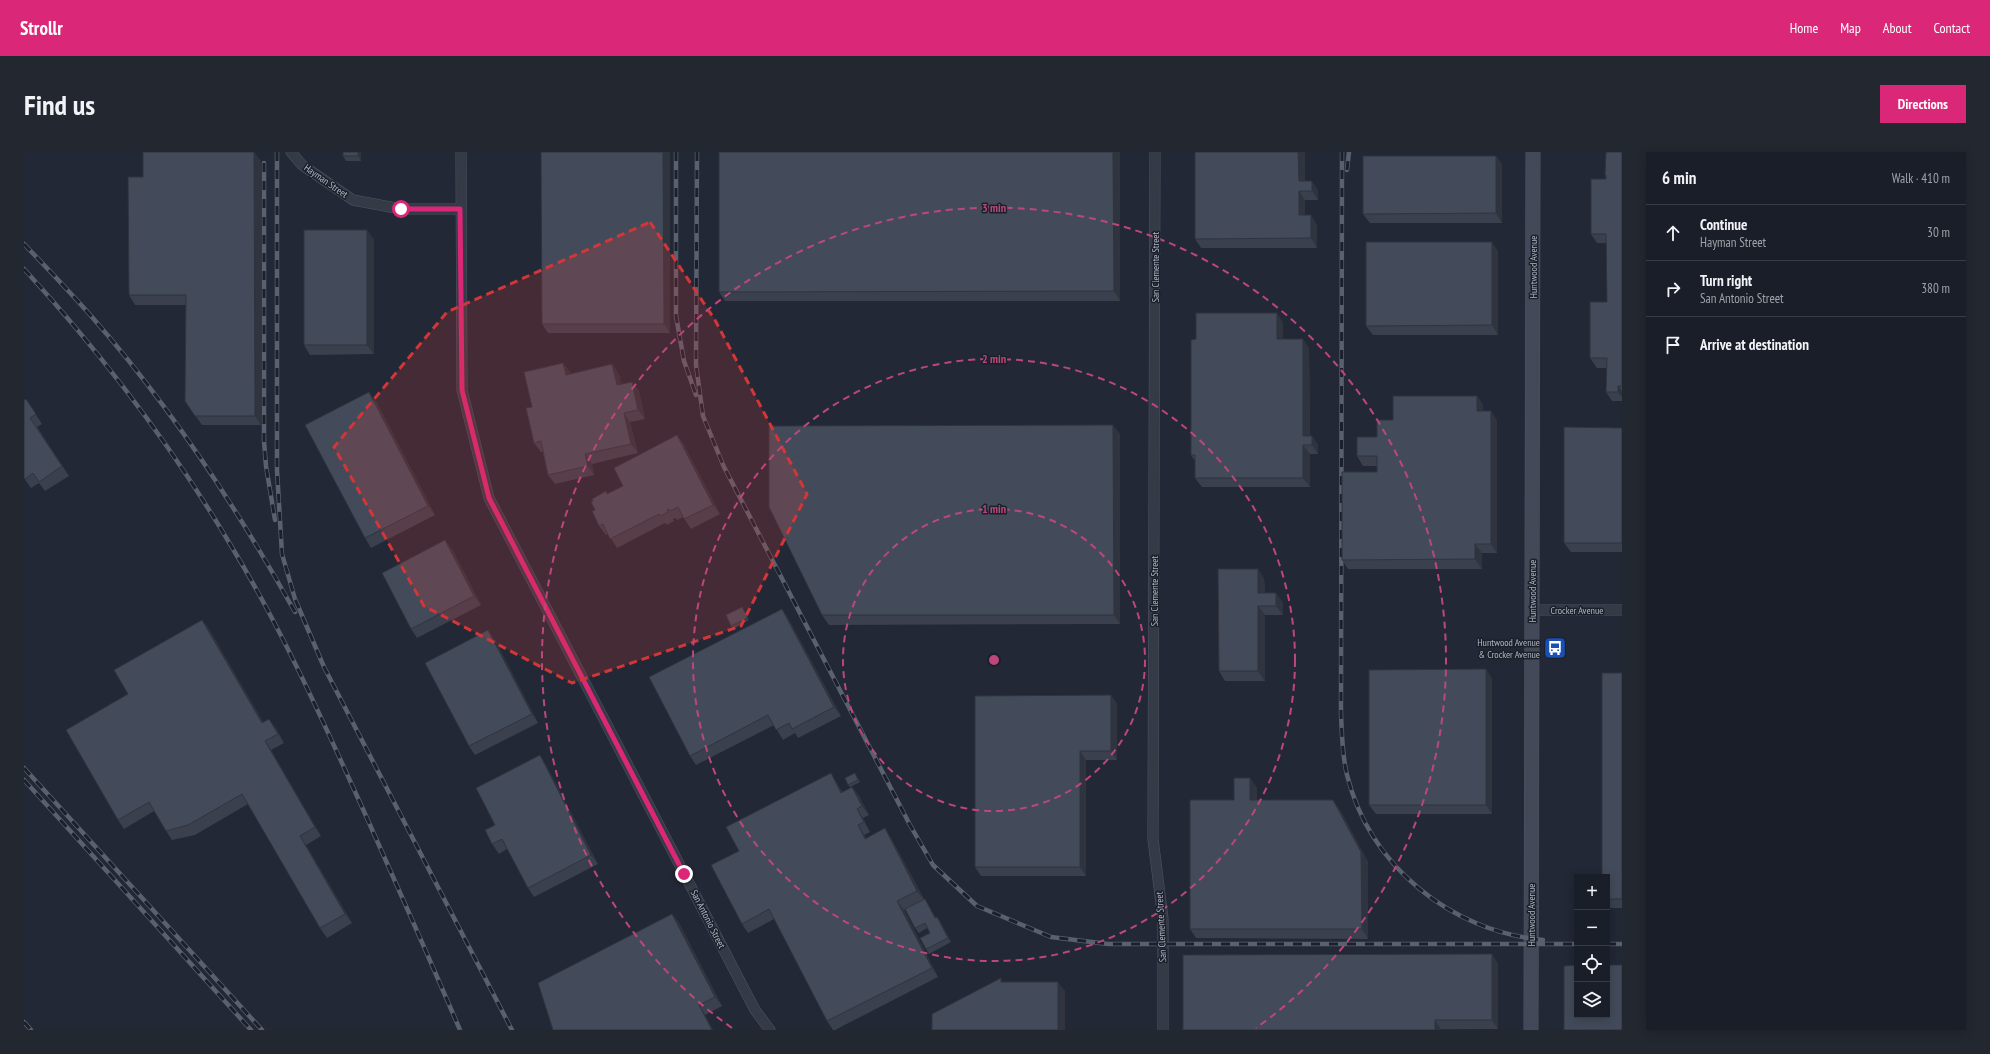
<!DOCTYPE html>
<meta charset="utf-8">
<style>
:root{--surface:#1a1e28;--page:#232730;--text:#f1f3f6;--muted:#9fa2a8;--line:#383c45;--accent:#db2777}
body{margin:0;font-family:"PT Sans Narrow",sans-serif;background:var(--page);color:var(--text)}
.controls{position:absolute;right:12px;bottom:12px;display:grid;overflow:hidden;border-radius:0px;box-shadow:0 2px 10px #0003}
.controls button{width:36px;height:36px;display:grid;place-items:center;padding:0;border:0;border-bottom:1px solid var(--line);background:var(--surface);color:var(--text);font:20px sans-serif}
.stop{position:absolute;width:12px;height:12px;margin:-9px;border:3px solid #db2777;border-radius:50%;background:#fff}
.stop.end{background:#db2777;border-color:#fff;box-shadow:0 1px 4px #0008}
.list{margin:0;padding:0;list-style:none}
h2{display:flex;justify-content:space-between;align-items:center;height:52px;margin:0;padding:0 16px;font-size:17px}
h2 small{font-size:13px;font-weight:400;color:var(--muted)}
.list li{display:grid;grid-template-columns:26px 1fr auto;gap:12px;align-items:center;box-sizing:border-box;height:56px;padding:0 16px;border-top:1px solid var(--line)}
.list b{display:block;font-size:15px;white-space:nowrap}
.list p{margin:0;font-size:13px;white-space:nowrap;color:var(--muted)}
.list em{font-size:13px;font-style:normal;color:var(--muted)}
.icon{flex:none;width:22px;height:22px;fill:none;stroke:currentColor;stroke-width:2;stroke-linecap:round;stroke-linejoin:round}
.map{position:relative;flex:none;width:1598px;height:878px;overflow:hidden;border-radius:0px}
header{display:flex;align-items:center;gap:24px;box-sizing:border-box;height:56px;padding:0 20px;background:var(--accent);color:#fff}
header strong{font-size:19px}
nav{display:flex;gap:22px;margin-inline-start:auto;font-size:14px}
.intro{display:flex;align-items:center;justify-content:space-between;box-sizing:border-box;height:96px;padding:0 24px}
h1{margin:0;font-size:28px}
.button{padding:10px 18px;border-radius:0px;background:var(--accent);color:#fff;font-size:14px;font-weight:700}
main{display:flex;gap:24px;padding:0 24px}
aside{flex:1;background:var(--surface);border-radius:0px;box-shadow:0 2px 10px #0003}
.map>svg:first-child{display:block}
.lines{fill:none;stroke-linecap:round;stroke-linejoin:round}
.street-casing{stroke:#505561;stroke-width:11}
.secondary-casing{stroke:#505561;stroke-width:15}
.street{stroke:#353a47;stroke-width:10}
.secondary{stroke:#444959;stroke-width:14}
.rail-casing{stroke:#5a606f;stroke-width:4.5}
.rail{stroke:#1b202b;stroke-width:3;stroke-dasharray:9;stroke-linecap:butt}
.wall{fill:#3a404d}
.shaded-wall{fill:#2f343f}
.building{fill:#434b5a;stroke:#2f343f}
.route{stroke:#db2777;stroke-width:5}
.marked{fill:#d23638;fill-opacity:0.2;stroke:#d23638;stroke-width:3;stroke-dasharray:8 5;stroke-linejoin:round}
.ring{fill:none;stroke:#bd477a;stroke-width:2;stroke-dasharray:7 5}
.labels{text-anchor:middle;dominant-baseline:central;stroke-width:3;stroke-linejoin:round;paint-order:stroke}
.street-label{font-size:10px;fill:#b0b5c3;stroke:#1b202b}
.poi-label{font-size:10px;fill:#b0b5c3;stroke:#1b202b;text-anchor:end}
.centre{fill:#bd477a;stroke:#1b202b;stroke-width:2}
.ring-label{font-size:12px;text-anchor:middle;font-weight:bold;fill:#bd477a;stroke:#1b202b;stroke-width:3;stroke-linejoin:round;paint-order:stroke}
</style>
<header>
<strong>Strollr</strong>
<nav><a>Home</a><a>Map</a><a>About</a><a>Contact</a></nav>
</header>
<div class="intro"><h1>Find us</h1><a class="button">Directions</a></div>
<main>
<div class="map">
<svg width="1598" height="878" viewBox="0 0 1598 878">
<rect width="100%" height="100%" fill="#222836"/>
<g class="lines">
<g class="street-casing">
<g id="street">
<polyline points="267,0 278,13 329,48 377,57 436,57"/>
<polyline points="437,0 438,238 465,346 731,858 746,878"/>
<polyline points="1131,0 1129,687 1139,767 1139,878"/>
<polyline points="1509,458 1598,458"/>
</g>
</g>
<g class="secondary-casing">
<polyline id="secondary" points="1507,878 1509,0"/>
</g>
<use href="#street" class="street"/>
<use href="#secondary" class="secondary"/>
<g class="rail-casing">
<g id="rail">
<polyline points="253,0 253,318 258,402 271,447 300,515 488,878"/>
<polyline points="652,0 652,164 660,209 672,243"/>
<polyline points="673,0 672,213 679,264 700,315 886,673 909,713 953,754 1027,785 1084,792 1553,792"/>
<path d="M1318 0 1317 562C1318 582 1318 603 1323 623 1346 714 1426 779 1519 788"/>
<polyline points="240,11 240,289 242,314 251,368"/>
<polyline points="1323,18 1325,0"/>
<path d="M0 92C23 116 46 140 68 165 147 255 213 356 271 460"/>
<path d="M0 117C79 203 150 297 209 397 259 480 298 567 338 655 371 729 404 803 436 878"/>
<polyline points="0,616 238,878"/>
<polyline points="0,628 227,878"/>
<polyline points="1583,792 1598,792"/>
<polyline points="0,870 7,878"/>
</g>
</g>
<use href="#rail" class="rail"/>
</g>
<g class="wall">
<polygon points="337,0 337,9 322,9 319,4"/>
<polygon points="517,0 646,0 646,181 524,181 518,172"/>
<polygon points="695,0 1096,0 1096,149 701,149 695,140"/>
<polygon points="1171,0 1281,0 1281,29 1294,38 1294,48 1281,48 1281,63 1287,63 1293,73 1293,96 1177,96 1171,87"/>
<polygon points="1598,0 1598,249 1588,249 1582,240 1583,216 1573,216 1566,206 1583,150 1583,91 1573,91 1567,82 1582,27 1581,23"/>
<polygon points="1472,4 1478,13 1478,71 1346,71 1339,62"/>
<polygon points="237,9 237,273 178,273 161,249 162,153 111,153 105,143 119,25"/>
<polygon points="350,87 350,202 286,203 280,193"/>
<polygon points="1474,99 1474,183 1349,183 1342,174"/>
<polygon points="1259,170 1259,187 1285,196 1286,284 1288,284 1294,293 1294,302 1286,302 1286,335 1178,335 1171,326 1171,309 1167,303 1172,187"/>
<polygon points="539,211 546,220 546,222 588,212 595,222 597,233 608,230 615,239 621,267 606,270 614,301 568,312 570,323 531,332 524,323 519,300 517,300 510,291 508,255"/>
<polygon points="1453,244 1459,253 1459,259 1473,268 1473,401 1458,401 1458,417 1324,417 1318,408 1353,320 1353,314 1339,314 1333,304 1369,268"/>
<polygon points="2,247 18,272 13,275 45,324 21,339 15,331 7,336 0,326"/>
<polygon points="352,249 411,363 347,396 341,386"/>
<polygon points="1598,276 1598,400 1547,400 1540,391"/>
<polygon points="1096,282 1096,472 805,473 798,463"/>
<polygon points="653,283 660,293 696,362 667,377 659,365 653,368 652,366 649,367 650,369 643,373 641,371 593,396 584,382 582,383 575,374 569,349 582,339 584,342 599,334"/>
<polygon points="428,397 457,453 393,486 387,477"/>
<polygon points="1240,426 1241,441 1259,450 1259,463 1241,463 1241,529 1201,529 1195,519"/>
<polygon points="718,455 725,468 709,477 707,474"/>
<polygon points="758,457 764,466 817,564 774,586 771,581 759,588 750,573 672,613 666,604"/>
<polygon points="178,468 185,477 239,570 252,576 260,591 247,598 297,684 282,693 328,771 303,786 296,776 224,652 171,683 148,688 142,679 130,659 100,677 94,668 104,542"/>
<polygon points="471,488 514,571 451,603 445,594"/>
<polygon points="1462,517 1468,527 1468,662 1352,662 1345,653"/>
<polygon points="1598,521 1598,756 1585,756 1583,754 1583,725"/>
<polygon points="1087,543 1093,552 1093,608 1062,608 1062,724 957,724 951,715"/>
<polygon points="516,603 522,613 574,712 510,745 504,736 483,697 475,702 468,692"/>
<polygon points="832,623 836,630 826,635 824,633"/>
<polygon points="1226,626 1233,636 1233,648 1309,648 1316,658 1344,710 1344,787 1172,786 1166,777 1210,648"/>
<polygon points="813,631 818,640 828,635 835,644 845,663 839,666 846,680 840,683 842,686 867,686 900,747 901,747 904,752 911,765 913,765 916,769 927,790 905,802 902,797 906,781 903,776 895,781 891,776 882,757 880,758 914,825 811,878 809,878 803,869 750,767 724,781 718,772 715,699"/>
<polygon points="648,762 655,771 698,854 681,863 689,878 529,878"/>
<polygon points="1468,802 1474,812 1474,877 1159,878"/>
</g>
<g class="shaded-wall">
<polygon points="230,0 237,9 237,273 231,264"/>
<polygon points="334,0 337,0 337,9 334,4"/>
<polygon points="639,0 646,0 646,181 640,172"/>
<polygon points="1089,0 1096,0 1096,149 1090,139"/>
<polygon points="1274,0 1281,0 1281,38 1275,29"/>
<polygon points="1472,4 1478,13 1478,71 1472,61"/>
<polygon points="1288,29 1294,38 1294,48 1288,39"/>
<polygon points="1275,39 1281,48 1281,73 1275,63"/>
<polygon points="1287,63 1293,73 1293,96 1287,86"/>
<polygon points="343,78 350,87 350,202 343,193"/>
<polygon points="1468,90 1474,99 1474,183 1468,173"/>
<polygon points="1253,161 1259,170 1259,196 1253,187"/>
<polygon points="1279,187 1285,196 1286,293 1279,284"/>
<polygon points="539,211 546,220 549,233 542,223"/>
<polygon points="588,212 595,222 600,243 593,233"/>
<polygon points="608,230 615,239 621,267 614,258"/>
<polygon points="1594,234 1598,239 1598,245 1594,240"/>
<polygon points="345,240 352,249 411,363 404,354"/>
<polygon points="1453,244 1459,253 1459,268 1453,259"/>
<polygon points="1467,259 1473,268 1473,401 1467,392"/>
<polygon points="600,261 606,270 614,301 607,292"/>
<polygon points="1089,273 1096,282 1096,472 1090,463"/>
<polygon points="653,283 660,293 696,362 689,353"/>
<polygon points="1288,284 1294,293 1294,302 1288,293"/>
<polygon points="1279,293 1286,302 1286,335 1279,326"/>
<polygon points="561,302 568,312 570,323 564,314"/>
<polygon points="421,388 428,397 457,453 450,444"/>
<polygon points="1451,392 1458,401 1458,417 1451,407"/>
<polygon points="1234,417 1240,426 1241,450 1234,441"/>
<polygon points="1252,441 1259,450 1259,463 1252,454"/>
<polygon points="1234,454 1241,463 1241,529 1234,519"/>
<polygon points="758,457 764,466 817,564 810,555"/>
<polygon points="178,468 185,477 245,580 238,571"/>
<polygon points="464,478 471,488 514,571 508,562"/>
<polygon points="1462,517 1468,527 1468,662 1462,653"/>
<polygon points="1087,543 1093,552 1093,608 1087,599"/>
<polygon points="245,567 252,576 260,591 254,582"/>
<polygon points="241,589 247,598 297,684 291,675"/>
<polygon points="1056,599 1062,608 1062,724 1056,715"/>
<polygon points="516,603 522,613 574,712 567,703"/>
<polygon points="807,621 813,631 823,650 817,641"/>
<polygon points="1226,626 1233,636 1233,658 1226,648"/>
<polygon points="828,635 835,644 845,663 838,654"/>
<polygon points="1309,648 1316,658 1344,710 1344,787 1338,777"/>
<polygon points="833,657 839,666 846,680 840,670"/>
<polygon points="834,673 840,683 847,696 841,687"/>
<polygon points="861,676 867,686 900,748 893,739"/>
<polygon points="276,684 282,693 328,771 321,762"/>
<polygon points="901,747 904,752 914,770 911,766"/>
<polygon points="873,749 880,758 914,825 908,816"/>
<polygon points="648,762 655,771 698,854 691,845"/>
<polygon points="913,765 916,769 927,790 924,786"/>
<polygon points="1468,802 1474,812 1474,877 1468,868"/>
<polygon points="1034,830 1041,839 1041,878 1034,878"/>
<polygon points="675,853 681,863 689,878 688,878"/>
<polygon points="1411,868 1417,877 1417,878 1411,878"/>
</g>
<g class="building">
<polygon points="119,0 230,0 231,264 171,264 161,249 162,143 105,143 104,25 119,25"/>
<rect x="319" y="0" width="15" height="4"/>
<polygon points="517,0 639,0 640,172 518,172"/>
<polygon points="695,0 1089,0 1090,139 695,140"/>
<polygon points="1171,0 1274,0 1275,29 1288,29 1288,39 1275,39 1275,63 1287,63 1287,86 1171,87"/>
<polygon points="1582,0 1598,0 1598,234 1594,234 1594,240 1582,240 1583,206 1566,206 1566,150 1583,150 1582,82 1567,82 1567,27 1582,27 1582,23 1581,23"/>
<polygon points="1339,4 1472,4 1472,61 1339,62"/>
<rect x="280" y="78" width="63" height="115"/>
<polygon points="1342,90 1468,90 1468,173 1342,174"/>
<polygon points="1172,161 1253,161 1253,187 1279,187 1279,284 1288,284 1288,293 1279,293 1279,326 1171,326 1171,303 1167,303 1167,188 1172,187"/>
<polygon points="539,211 542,223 588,212 593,233 608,230 614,258 600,261 607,292 561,302 564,314 524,323 517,289 510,291 502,256 508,255 500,220"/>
<polygon points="345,240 404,354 341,386 281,273"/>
<polygon points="1369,244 1453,244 1453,259 1467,259 1467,392 1451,392 1451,407 1318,408 1318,320 1353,320 1353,304 1333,304 1333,285 1353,285 1353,268 1369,268"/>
<polygon points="2,247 12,262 6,266 38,314 15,330 9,321 1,327 0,326 0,248"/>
<polygon points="1089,273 1090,463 798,463 745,355 745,274"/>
<polygon points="1540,275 1598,276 1598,391 1540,391"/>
<polygon points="653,283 689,353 660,367 654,355 646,359 645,357 643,358 644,360 636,364 635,362 586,387 579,372 575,374 568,359 571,358 567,350 569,349 568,347 582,339 583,342 599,334 590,316"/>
<polygon points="421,388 450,444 387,477 358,421"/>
<polygon points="1194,417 1234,417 1234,441 1252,441 1252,454 1234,454 1234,519 1195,519"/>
<polygon points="718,455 724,466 707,474 702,463"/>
<polygon points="758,457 810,555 768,577 765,571 752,578 744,563 666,604 625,525"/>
<polygon points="178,468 238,571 245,567 254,582 241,589 291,675 276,684 321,762 296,776 218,642 164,673 142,679 125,650 94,668 42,578 104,542 90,518"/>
<polygon points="464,478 508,562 445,594 401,511"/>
<polygon points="1462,517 1462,653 1345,653 1345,518"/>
<polygon points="1578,521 1598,521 1598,747 1583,747 1583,725 1578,725"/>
<polygon points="1087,543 1087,599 1056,599 1056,715 951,715 951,544"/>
<polygon points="516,603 567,703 504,736 478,687 468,692 461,678 471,673 452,636"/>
<polygon points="807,621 817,641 828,635 838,654 833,657 840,670 834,673 841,687 861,676 893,739 873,749 908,816 803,869 745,757 718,772 687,713 715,699 702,675"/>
<polygon points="831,621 834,628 824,633 821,626"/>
<polygon points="1210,626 1226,626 1226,648 1309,648 1337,700 1338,777 1166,777 1166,648 1210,648"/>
<polygon points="901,747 911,766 913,765 924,786 902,797 896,786 906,781 901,771 891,776 881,757"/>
<polygon points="648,762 691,845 675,853 688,878 529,878 514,831"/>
<polygon points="1468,802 1468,868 1411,868 1411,878 1159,878 1159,803"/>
<polygon points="1553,813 1553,863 1583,863 1583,813 1598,813 1598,878 1540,878 1540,814"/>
<polygon points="977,826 977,830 1034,830 1034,878 908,878 908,862"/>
</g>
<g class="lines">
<polyline class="route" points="377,57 436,57 438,238 465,346 660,722"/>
</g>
<path class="marked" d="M626 70 691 168 783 342 717 474 548 531 400 454 310 295 423 160Z"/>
<g class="ring">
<circle cx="970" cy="508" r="151"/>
<circle cx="970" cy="508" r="301"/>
<path d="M708 876A452 452 0 1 1 1232 876"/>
</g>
<defs>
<g id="bus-square" transform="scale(1.15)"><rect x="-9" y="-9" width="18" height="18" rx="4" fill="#1a4fb4" stroke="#1b202b"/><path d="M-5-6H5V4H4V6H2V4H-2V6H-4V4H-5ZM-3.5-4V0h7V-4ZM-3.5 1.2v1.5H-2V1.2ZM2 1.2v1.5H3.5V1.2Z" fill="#fff"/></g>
</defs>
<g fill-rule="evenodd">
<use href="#bus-square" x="1531" y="496"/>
</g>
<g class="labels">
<g class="street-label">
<text transform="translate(302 29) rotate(35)">Hayman Street</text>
<text transform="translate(1131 115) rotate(-90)">San Clemente Street</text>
<text transform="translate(1509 115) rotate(-90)">Huntwood Avenue</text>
<text transform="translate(1130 439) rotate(-90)">San Clemente Street</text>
<text transform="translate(1508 439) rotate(-90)">Huntwood Avenue</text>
<text x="1553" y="458">Crocker Avenue</text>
<text transform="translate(1507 763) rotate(-90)">Huntwood Avenue</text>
<text transform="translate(684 767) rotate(63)">San Antonio Street</text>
<text transform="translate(1137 775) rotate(-93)">San Clemente Street</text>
</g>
<g class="poi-label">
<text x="1516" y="490">Huntwood Avenue<tspan x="1516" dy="12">&amp; Crocker Avenue</tspan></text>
</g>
</g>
<circle cx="970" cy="508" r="6" class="centre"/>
<g class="ring-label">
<text x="970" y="60">3 min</text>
<text x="970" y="211">2 min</text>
<text x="970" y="361">1 min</text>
</g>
</svg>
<div class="controls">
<button>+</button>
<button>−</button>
<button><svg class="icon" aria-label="locate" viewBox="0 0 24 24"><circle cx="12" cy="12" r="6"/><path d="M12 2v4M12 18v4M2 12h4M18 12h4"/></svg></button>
<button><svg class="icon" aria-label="layers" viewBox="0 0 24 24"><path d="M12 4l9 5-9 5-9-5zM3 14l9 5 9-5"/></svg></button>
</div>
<div class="stop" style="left:377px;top:57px"></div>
<div class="stop end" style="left:660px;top:722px"></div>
</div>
<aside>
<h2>6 min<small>Walk · 410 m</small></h2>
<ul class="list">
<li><svg class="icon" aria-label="ahead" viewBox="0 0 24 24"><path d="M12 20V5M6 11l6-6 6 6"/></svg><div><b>Continue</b><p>Hayman Street</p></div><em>30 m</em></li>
<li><svg class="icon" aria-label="right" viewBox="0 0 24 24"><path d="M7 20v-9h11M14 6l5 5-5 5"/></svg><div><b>Turn right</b><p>San Antonio Street</p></div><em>380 m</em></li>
<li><svg class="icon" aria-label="arrive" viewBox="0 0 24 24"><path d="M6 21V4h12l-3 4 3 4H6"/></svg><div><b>Arrive at destination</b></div></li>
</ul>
</aside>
</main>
